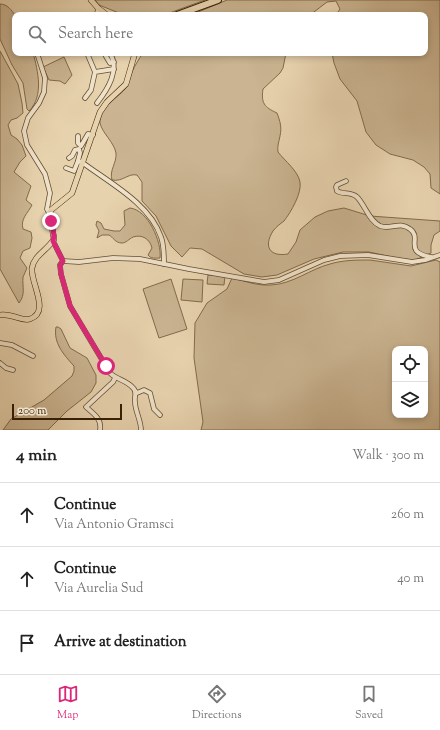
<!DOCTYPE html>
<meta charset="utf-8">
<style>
:root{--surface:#fff;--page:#f2f2f2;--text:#222;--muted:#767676;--line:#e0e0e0;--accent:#db2777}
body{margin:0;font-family:"Sorts Mill Goudy",serif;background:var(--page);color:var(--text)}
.controls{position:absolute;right:12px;bottom:12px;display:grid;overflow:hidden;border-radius:8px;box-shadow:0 2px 6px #0003}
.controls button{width:36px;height:36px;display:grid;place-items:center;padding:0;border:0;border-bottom:1px solid var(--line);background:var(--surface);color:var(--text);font:20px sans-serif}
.scale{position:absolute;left:12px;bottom:10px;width:110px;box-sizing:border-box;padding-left:4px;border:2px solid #3a2105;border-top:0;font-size:11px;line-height:14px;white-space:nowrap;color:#3a2105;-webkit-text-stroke:3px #efe2ca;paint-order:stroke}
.stop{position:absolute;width:12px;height:12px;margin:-9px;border:3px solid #db2777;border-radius:50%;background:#fff}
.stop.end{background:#db2777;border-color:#fff;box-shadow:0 1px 4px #0008}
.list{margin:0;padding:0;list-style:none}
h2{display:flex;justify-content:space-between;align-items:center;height:52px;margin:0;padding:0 16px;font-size:17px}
h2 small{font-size:13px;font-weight:400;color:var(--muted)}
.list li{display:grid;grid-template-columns:26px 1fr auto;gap:12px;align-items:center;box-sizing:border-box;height:64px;padding:0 16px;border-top:1px solid var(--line)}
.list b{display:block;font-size:15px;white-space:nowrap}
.list p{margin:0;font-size:13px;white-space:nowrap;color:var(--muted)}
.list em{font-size:13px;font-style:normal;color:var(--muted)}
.icon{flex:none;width:22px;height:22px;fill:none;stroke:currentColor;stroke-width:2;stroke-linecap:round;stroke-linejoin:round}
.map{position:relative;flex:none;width:440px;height:430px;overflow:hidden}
.search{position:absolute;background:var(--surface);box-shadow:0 2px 6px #0003;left:12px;right:12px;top:12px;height:44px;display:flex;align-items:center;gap:10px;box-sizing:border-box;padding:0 14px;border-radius:8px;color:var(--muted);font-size:15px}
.sheet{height:244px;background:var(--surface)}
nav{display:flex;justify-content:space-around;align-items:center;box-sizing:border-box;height:56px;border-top:1px solid var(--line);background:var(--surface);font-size:11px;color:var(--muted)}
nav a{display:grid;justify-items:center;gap:2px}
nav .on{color:var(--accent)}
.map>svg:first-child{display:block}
.green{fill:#cab491;stroke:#826a4b;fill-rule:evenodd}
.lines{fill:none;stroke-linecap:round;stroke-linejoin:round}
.minor-casing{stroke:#654d2f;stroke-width:5.5}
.major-casing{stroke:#3a2105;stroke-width:6}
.highway-casing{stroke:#3a2105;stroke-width:8}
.minor{stroke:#efe2ca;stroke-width:4}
.major{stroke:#e7d2ae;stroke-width:5}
.highway{stroke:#e7d2ae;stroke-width:6}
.route{stroke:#db2777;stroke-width:5}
</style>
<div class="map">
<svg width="440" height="430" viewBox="0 0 440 430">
<rect width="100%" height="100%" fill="#e7d2ae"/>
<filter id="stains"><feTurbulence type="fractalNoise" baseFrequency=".005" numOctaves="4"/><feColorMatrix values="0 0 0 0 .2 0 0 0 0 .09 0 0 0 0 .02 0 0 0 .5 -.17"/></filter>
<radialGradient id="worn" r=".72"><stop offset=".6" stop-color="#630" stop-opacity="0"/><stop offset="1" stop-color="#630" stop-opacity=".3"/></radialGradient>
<g class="green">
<polygon points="95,0 205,0 164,15 124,15 99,5"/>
<polygon points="227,0 440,0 440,194 431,188 430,174 424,167 413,160 390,154 376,145 366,132 357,101 340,79 334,63 332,53 425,53 425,15 336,15 340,9 336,1 327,2 310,15 191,15"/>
<path d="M0 4C7 4 12 10 15 16V53H33C38 71 44 96 29 111L27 109 23 83 12 65 0 39Z"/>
<path d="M0 51 18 84 22 103 23 113 17 118 11 120 8 125 11 135 17 139 22 145 26 156 20 162 14 172 31 186 26 200 32 205C28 213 20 219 23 229L31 232 32 238 30 248 23 251 20 258 27 268C26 271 24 274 23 277 22 287 26 294 19 303L0 269Z"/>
<path d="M143 53H286L283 68 280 73 263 89C261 103 264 107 277 113 280 121 282 127 280 136 279 142 277 146 278 152 285 161 298 171 300 182 302 193 291 212 284 221 280 224 276 227 273 231 263 247 270 257 288 254L296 242 300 230 315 217 328 211 344 208 370 216 440 221V231L434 235 431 245V253L415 260H406L369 252H343L314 259 277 275 262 277 244 274 202 249 190 248 182 257 171 246 156 216 142 201V182L137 175C128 173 123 182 112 180 109 170 117 163 116 153 114 142 102 133 100 123 98 106 117 99 125 89 129 83 130 78 132 72 135 65 139 59 143 53Z"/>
<polygon points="64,57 72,75 65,84 60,81 49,80 43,67"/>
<path d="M130 208C148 210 162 242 160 258 155 258 151 259 148 255L152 248C150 239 142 234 133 237 129 239 126 243 122 243 115 243 113 237 109 235H102L97 238 99 231 96 225 97 221 101 223 104 229 114 231H120L125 225 124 211Z"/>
<path d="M370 260 411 266 436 260 440 262V430H201L203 422 194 358 195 323 207 303 227 289 232 278C245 281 257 286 271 285 293 284 310 269 330 264 343 260 357 260 370 260ZM395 349H425V415H395Z"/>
<polygon points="208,275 225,276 224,285 207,284"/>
<polygon points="171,279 187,329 159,338 143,289"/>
<polygon points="183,279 203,280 202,302 181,300"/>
<path d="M56 327H58L61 329 70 348 87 358 96 375V383L91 392 67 411 48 430H3L11 419 44 400 72 376 74 371V366C64 355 53 343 56 327Z"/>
</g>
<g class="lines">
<g class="minor-casing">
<g id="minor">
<polyline points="97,15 98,8"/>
<polyline points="37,53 45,78 44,92 39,103 28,118 24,131 27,145 45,174 50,193 47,209 50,215"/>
<polyline points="87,53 95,72"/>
<polyline points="104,53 110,63 114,62"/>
<polyline points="85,98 91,90 95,72 114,69"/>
<path d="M97 103C108 89 120 70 110 53"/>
<polyline points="78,136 78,143 81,146 88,134 93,135"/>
<polyline points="69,158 72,156 75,150 79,149 80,153 78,161"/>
<path d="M66 168 74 171 78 161 83 163C110 183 150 204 161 237 164 245 164 255 164 264"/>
<path d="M346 181 337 185 336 187 337 191C343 195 351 191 357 197 365 205 369 221 380 226 391 230 399 221 410 229 423 238 402 252 431 257"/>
<polyline points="53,241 63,261"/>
<polyline points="63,261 79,262 113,258 140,259 189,269 264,282 279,280 324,260 340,256 368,255 412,262 425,260 440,255"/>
<path d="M63 261 60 265 61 274 70 306 110 373C117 380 127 380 134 389 137 393 134 397 135 402 135 411 141 420 141 430"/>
<polyline points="0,343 12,345 33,356"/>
<polyline points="0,363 6,368 13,370"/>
<polyline points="135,391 137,393 144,390 150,393 154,409 160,415"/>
<path d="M100 430C102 419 94 414 86 407L113 382 115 378"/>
</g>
</g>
<g class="major-casing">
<g id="major">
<polyline points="91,0 98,8 107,15"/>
<path d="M0 315C12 313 22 322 30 319 51 312 30 282 32 268 34 255 48 250 54 239L50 215 51 210 72 193 100 112 107 102 126 84 135 53"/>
</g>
</g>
<g class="highway-casing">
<polyline id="highway" points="177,15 218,0"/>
</g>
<use href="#minor" class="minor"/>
<use href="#major" class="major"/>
<use href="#highway" class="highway"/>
</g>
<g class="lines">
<polyline class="route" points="51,221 54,235 53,241 63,261 60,265 61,274 70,306 106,366"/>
</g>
<rect width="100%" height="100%" filter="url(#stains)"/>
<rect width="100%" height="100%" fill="url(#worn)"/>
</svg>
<div class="controls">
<button><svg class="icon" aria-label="locate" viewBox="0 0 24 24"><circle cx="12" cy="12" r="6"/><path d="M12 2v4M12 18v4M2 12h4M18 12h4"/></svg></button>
<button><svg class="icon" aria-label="layers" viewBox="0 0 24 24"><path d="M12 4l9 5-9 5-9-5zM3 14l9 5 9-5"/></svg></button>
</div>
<div class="scale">200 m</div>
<div class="stop" style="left:106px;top:366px"></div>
<div class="stop end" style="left:51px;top:221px"></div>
<div class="search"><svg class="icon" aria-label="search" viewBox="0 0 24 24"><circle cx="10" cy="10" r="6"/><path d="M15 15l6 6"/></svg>Search here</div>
</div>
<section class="sheet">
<h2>4 min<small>Walk · 300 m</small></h2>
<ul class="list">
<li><svg class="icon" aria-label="ahead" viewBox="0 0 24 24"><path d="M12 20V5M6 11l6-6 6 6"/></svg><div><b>Continue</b><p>Via Antonio Gramsci</p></div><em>260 m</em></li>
<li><svg class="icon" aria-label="ahead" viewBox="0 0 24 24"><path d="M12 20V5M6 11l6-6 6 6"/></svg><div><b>Continue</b><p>Via Aurelia Sud</p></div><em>40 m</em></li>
<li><svg class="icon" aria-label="arrive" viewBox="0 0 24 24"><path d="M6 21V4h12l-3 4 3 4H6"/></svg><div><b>Arrive at destination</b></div></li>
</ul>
</section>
<nav>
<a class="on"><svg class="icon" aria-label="map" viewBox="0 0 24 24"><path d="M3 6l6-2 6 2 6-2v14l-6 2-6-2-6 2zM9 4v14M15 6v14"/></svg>Map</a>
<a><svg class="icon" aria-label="directions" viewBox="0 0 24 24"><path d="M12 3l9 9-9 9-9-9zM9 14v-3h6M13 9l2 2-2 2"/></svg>Directions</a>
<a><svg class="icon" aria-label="saved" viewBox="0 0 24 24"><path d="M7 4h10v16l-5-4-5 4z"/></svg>Saved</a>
</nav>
